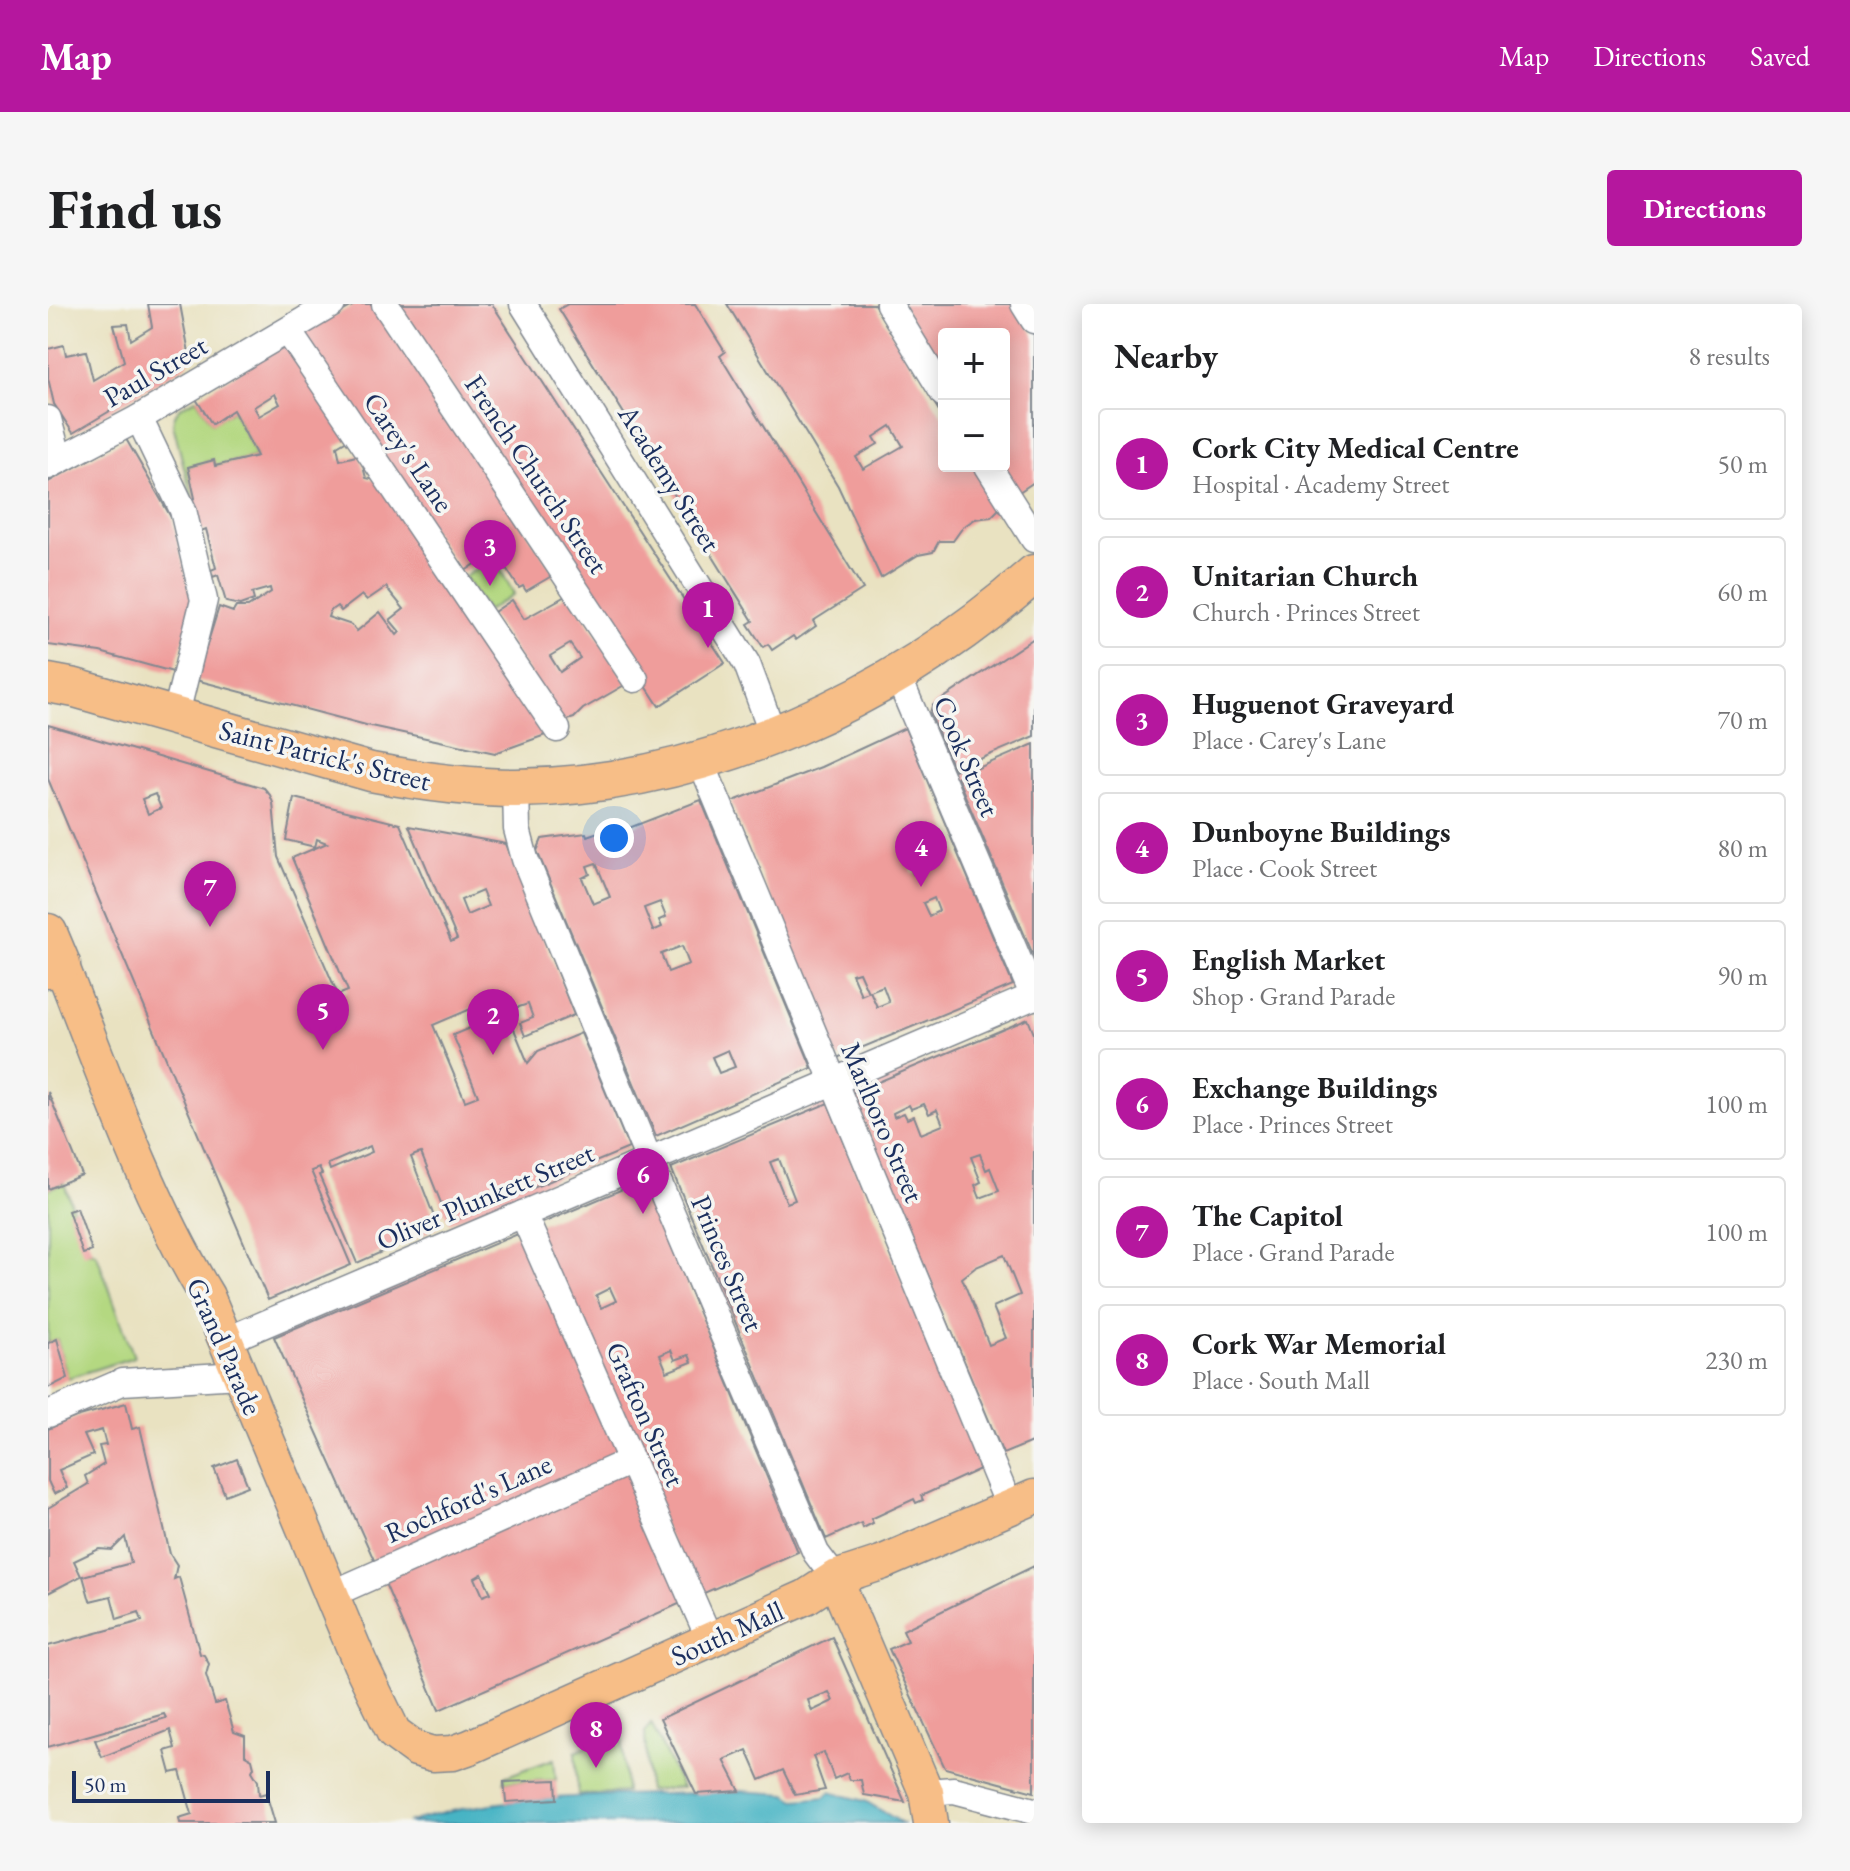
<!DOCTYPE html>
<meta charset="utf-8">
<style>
:root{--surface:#fff;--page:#f6f6f6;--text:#202124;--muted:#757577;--line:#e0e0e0;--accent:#b5179e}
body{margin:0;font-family:"EB Garamond",serif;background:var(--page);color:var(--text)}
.controls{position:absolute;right:24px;top:24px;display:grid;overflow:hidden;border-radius:8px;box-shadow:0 4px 20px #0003}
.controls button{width:72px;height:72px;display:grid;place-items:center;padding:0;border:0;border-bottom:2px solid var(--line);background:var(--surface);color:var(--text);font:40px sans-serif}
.scale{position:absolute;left:24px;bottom:20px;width:198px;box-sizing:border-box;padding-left:8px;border:4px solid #1b2f5e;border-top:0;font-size:22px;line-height:28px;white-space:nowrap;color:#1b2f5e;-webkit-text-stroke:6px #f6f6f2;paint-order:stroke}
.you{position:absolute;left:566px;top:534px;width:28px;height:28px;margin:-20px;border:6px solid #fff;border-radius:50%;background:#1a73e8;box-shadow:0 0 0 12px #1a73e833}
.badge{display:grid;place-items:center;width:52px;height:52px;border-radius:50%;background:var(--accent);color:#fff;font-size:26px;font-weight:700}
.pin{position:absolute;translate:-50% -66px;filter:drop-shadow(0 2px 4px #0008)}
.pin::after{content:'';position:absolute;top:42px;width:28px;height:24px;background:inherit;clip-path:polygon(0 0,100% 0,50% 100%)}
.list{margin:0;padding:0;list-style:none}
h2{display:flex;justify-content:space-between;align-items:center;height:104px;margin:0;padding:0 32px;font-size:34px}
h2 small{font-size:26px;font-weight:400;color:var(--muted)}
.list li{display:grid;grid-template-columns:52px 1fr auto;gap:24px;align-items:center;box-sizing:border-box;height:112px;margin:0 16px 16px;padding:0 16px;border:2px solid var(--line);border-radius:8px}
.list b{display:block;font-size:30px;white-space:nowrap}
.list p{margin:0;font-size:26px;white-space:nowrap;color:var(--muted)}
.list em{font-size:26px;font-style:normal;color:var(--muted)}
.map{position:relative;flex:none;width:986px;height:1519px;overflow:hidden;border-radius:8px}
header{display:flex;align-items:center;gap:48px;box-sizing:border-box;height:112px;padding:0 40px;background:var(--accent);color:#fff}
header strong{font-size:38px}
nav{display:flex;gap:44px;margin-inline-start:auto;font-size:28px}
.intro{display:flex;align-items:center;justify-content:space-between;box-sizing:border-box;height:192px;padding:0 48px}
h1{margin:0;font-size:56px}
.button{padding:20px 36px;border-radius:8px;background:var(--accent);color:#fff;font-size:28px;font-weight:700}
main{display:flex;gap:48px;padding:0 48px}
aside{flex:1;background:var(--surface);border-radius:8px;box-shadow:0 4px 20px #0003}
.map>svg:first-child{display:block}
.green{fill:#b4d881;stroke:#688470;stroke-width:2}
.water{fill:#47b4c4;stroke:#317291;stroke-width:2}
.building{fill:#ef9d9b;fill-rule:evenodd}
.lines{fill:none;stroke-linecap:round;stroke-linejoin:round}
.minor-casing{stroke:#828890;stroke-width:29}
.major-casing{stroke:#828890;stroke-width:37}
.highway-casing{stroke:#828890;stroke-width:41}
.minor{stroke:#fff;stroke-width:26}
.major{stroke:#f7be87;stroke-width:34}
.highway{stroke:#f7be87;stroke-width:38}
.labels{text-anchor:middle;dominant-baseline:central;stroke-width:7;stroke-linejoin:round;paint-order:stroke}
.street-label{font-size:28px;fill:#1b2f5e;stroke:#f6f6f2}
</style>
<header>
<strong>Map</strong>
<nav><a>Map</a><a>Directions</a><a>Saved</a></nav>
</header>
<div class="intro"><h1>Find us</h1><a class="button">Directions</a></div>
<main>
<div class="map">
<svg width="986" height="1519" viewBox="0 0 986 1519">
<rect width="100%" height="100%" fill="#f6f6f2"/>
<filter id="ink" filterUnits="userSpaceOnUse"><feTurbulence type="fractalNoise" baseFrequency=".0125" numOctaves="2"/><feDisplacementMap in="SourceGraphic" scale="16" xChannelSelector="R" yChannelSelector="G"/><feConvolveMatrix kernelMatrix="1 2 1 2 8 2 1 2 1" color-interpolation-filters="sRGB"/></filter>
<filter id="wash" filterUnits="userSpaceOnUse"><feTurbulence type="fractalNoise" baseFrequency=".006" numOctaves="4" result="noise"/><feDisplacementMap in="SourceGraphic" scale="32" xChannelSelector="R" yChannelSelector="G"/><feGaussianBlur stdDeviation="1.8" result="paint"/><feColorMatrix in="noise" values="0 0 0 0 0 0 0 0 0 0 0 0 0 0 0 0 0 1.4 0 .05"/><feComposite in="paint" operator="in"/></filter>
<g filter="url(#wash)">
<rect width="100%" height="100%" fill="#e9e2c1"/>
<g class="green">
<path d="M148 95 164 119 185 106 209 152 167 162 165 156 140 163 147 194 144 195 125 120C126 105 136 101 148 95Z"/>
<polygon points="446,255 466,290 439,307 416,273"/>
<polygon points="16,879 40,948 44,947 49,951 86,1053 20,1074 9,1036 0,1039 0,885"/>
<polygon points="603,1419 634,1484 600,1487 597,1429"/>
<polygon points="574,1429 578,1488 530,1491 527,1448"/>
<polygon points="506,1455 508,1476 456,1478 456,1473"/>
</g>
<path class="water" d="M692 1487 739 1490 748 1496 777 1493 782 1488 817 1497 854 1519H359C465 1485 581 1494 692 1487Z"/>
<g id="blocks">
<g class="building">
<polygon points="100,0 132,0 142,54 139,61 25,129 6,100 0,74 0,45 16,41 18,51 38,47 45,76 76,57 66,21 80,20 83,36 104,23"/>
<polygon points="308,0 327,0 507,270 478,287 475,282 471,284 447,247 414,269 251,31"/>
<polygon points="350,0 444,0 677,359 611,402"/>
<polygon points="520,0 647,0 677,48 672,52 815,285 765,317 768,322 748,336 745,332 724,346 720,340 715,343 700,320 705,317 511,5"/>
<path d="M679 0H826L896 115V162H926L951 200 950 206 943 213 927 215 915 223 905 237H891L885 248 870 251 833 274 790 182ZM843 122 855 142 815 165 808 153 830 140 826 133Z"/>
<polygon points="854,0 966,0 986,31 986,178 968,190 951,162 956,162 956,30 896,30 896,70"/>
<path d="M240 37 304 133 289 142 292 156 312 151 318 174 331 177 503 429 447 449 318 421 148 376 171 303 185 308 188 303H200L223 288 222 284 204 289 206 296 192 301 178 298 170 271 165 273 163 266 168 264 158 225 153 227 144 195 147 194 140 163 166 156 167 162 209 152 185 106 164 120 148 95ZM227 90 232 100 211 112 206 103ZM338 283 356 305 342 316 352 328 349 331 332 308 309 327 304 321 280 313 282 307 289 302 293 307 314 291 319 296Z"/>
<polygon points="78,135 124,215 146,304 125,368 52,348 0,341 0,178"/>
<path d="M521 290 580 379 535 405 526 414 513 418 443 310 464 296 476 315ZM522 340 532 354 512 368 502 352Z"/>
<polygon points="986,334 986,432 906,466 882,409 884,402"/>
<path d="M0 421 216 484 222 491 225 499 230 553 290 691 300 687 244 554 279 539 269 535 267 543 238 536 246 494 352 520 403 638 409 635 361 522 458 540 526 711 477 732 472 719 485 714 480 700 465 705 457 702 453 692 385 721 417 797 430 792 405 731 459 708 480 759 490 747 533 729 581 844 401 919 373 849 367 851 363 853 390 923 309 959 271 871 274 870 271 864 263 867 303 961 220 996 0 475ZM107 490 113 504 100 510 94 495ZM434 587 440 602 419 611 413 596ZM322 842 324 848 282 866 280 860Z"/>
<path d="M857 424 965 681 789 754 683 498 773 463ZM868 548 875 566 865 570 858 552ZM886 594 891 607 881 612 875 599ZM811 668 820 688 813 691 804 670ZM835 682 841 698 829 703 822 687Z"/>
<polygon points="986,440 986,653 909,473"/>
<path d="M653 496 764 764 608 832 489 547 494 535 538 529 539 532 550 528 563 531ZM548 559 562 593 545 600 534 574 542 570 539 562ZM612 598 618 613 611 616 614 623 605 627 596 604ZM634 642 641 660 620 668 613 650ZM680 746 687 763 671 769 664 753Z"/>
<path d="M980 715 986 730V1137L955 1150 804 789ZM876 800 881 810 889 806 895 821 873 830 866 812 859 815 856 809 846 813 845 809 861 801 863 805ZM932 850 938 866 942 864 951 887 932 894 927 881 933 878 923 853ZM956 951 972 991 945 1003 958 1034 941 1041 914 974 928 963Z"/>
<polygon points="0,788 34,871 0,885"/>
<path d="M780 799 932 1165 873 1192 875 1196 868 1199 866 1195 823 1215 825 1219 815 1224 813 1219 778 1235 623 864ZM731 855 747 896 739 899 722 858Z"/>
<path d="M596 876 750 1248 647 1293 485 923ZM562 984 568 997 553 1004 548 991ZM623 1046 627 1056 641 1051 644 1058 619 1068 612 1051Z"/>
<polygon points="29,904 44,947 35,950 20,907"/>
<polygon points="477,927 578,1156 330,1265 226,1033"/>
<polygon points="9,1035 20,1074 0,1084 0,1039"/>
<polygon points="78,1099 84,1125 92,1123 122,1250 129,1261 126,1275 131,1273 152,1350 156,1351 161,1360 158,1371 167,1400 177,1397 186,1428 197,1432 197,1451 204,1455 206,1463 204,1467 210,1477 211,1491 218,1489 227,1519 132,1519 131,1514 144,1510 132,1467 123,1469 117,1447 127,1444 122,1426 54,1453 47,1436 118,1414 116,1410 0,1443 0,1342 94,1317 91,1308 69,1315 63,1292 42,1297 35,1272 83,1259 77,1233 64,1246 51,1245 26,1257 33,1272 0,1289 0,1204 40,1180 37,1172 56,1160 51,1142 58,1141 54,1126 36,1131 45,1151 11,1166 19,1184 6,1190 0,1177 0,1125 28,1113"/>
<polygon points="189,1155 200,1182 177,1191 166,1164"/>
<path d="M580 1160 640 1296 391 1406 333 1270ZM434 1270 443 1289 435 1292 427 1274Z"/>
<polygon points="986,1262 986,1488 897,1464 841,1345 860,1337 855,1326"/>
<path d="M784 1333 857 1498 816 1491 813 1476H802L799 1469 786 1475 776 1448 765 1452 777 1486 747 1491 735 1466 712 1476 699 1446 676 1456 692 1487 648 1490 612 1415ZM781 1388 785 1397 764 1407 760 1396Z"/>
<polygon points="508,1476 509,1495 458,1498 456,1478"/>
</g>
</g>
</g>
<g filter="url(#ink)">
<use href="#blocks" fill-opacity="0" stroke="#828890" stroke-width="2"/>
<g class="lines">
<g class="minor-casing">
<g id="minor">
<polyline points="337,0 587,375"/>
<polyline points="475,0 699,360 725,430"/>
<polyline points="841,0 896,90"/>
<polyline points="976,0 986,16"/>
<polyline points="240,27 509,425"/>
<polyline points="91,114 135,206 156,296 127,414"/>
<polyline points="0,115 11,156"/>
<polyline points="0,162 91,114 284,0"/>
<polyline points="940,162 986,235"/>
<polyline points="849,370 986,693"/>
<polyline points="652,455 962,1204"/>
<polyline points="468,484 469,525 477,555 601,856 768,1249 787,1274"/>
<polyline points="475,910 662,1336"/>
<polyline points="177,1037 986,692"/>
<polyline points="0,1110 74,1078 192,1071"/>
<polyline points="284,1290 583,1157"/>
<polyline points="878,1488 906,1486 986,1507"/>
</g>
</g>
<g class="major-casing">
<g id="major">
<path d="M13 660C56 770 98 892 159 992L312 1359 346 1429 368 1445 385 1450 405 1449 422 1443 758 1293 787 1274 833 1259 986 1193"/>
<polyline points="787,1274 878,1488 883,1519"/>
</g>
</g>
<g class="highway-casing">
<g id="highway">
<path d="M0 379 27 384 323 468C371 477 419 484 468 484 658 482 846 394 986 270"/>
<polyline points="0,629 13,660 0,665"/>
</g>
</g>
<use href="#minor" class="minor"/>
<use href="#major" class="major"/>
<use href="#highway" class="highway"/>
</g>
</g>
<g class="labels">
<g class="street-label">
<text transform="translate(107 67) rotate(-30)">Paul Street</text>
<text transform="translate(361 148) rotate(56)">Carey's Lane</text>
<text transform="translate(489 170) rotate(56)">French Church Street</text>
<text transform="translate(622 174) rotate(58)">Academy Street</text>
<text transform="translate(277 451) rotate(14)">Saint Patrick's Street</text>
<text transform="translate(919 452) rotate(67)">Cook Street</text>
<text transform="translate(835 818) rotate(67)">Marlboro Street</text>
<text transform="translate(437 892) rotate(-23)">Oliver Plunkett Street</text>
<text transform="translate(680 959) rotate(67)">Princes Street</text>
<text transform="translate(177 1042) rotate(66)">Grand Parade</text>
<text transform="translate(598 1110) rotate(66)">Grafton Street</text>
<text transform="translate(420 1194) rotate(-24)">Rochford's Lane</text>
<text transform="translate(679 1329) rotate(-24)">South Mall</text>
</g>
</g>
</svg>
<div class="controls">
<button>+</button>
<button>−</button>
</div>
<div class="scale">50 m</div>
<div class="you"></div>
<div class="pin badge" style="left:660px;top:344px">1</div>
<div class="pin badge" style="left:445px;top:751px">2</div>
<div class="pin badge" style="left:442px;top:282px">3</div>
<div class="pin badge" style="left:873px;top:583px">4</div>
<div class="pin badge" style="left:275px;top:746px">5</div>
<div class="pin badge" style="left:595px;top:910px">6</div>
<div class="pin badge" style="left:162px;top:623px">7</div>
<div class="pin badge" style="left:548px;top:1464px">8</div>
</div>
<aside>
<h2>Nearby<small>8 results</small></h2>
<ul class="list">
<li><span class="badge">1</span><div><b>Cork City Medical Centre</b><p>Hospital · Academy Street</p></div><em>50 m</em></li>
<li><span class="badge">2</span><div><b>Unitarian Church</b><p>Church · Princes Street</p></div><em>60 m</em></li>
<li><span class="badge">3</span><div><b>Huguenot Graveyard</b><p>Place · Carey's Lane</p></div><em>70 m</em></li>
<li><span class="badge">4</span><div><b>Dunboyne Buildings</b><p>Place · Cook Street</p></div><em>80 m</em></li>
<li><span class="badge">5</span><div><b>English Market</b><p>Shop · Grand Parade</p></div><em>90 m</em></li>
<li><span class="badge">6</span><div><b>Exchange Buildings</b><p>Place · Princes Street</p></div><em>100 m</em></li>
<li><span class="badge">7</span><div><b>The Capitol</b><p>Place · Grand Parade</p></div><em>100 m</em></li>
<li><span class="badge">8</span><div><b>Cork War Memorial</b><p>Place · South Mall</p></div><em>230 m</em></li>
</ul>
</aside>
</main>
